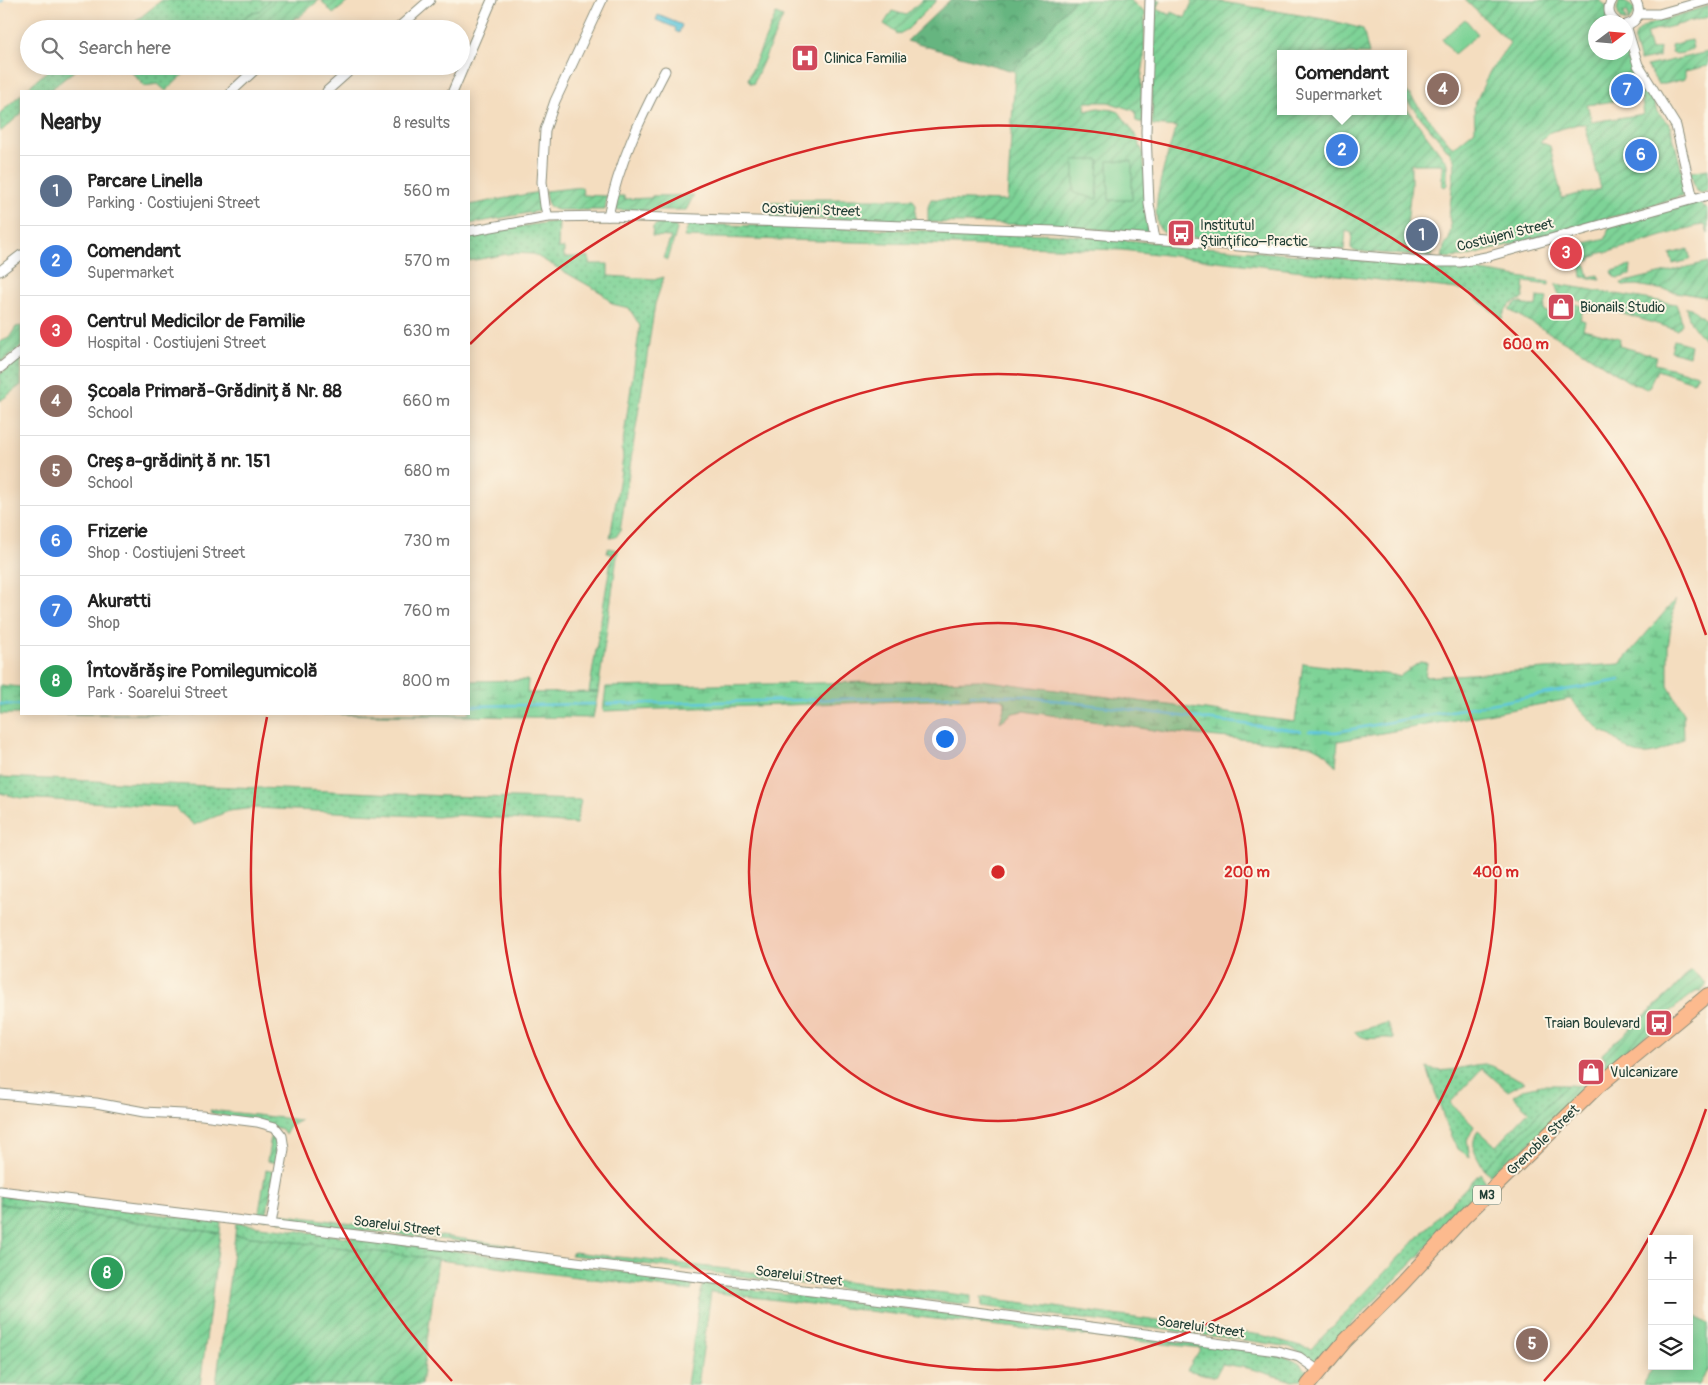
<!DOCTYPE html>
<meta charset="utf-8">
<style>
:root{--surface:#fff;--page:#f2f2f2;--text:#222;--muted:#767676;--line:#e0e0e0;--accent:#d1495b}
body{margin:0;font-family:Pangolin,sans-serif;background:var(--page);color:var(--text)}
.controls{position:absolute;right:15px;bottom:15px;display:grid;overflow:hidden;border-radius:0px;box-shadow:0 2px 12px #0003}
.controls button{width:45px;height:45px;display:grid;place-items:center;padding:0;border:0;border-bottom:1px solid var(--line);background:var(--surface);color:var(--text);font:25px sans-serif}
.compass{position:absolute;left:1588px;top:15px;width:45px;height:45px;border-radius:50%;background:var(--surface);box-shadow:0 2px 12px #0003;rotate:74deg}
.you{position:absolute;left:944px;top:738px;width:18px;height:18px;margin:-12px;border:4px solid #fff;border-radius:50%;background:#1a73e8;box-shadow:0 0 0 8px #1a73e833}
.badge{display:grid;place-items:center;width:32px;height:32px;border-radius:50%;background:var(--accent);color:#fff;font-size:16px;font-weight:700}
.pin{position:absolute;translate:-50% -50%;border:2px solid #fff;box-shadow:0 1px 5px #0006}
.popup{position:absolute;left:1277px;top:50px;width:130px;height:65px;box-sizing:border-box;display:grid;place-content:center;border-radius:0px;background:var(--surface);filter:drop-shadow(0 1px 4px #0005);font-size:16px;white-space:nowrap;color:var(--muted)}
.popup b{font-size:19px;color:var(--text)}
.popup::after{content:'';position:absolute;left:50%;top:100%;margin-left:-10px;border:10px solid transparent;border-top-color:var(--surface)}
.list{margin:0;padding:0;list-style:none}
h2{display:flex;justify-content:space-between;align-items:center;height:65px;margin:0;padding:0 20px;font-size:21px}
h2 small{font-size:16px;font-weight:400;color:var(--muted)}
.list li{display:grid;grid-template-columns:32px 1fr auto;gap:15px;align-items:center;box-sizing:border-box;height:70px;padding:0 20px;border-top:1px solid var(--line)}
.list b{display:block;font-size:19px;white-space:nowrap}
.list p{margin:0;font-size:16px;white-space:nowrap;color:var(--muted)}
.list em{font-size:16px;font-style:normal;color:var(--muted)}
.icon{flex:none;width:28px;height:28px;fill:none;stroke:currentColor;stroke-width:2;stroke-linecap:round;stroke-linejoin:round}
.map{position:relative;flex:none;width:1708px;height:1385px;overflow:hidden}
.search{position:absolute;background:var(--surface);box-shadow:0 2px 12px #0003;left:20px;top:20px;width:450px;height:55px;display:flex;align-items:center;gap:12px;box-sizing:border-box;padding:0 18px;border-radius:28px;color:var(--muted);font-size:19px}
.panel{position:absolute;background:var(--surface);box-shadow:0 2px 12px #0003;left:20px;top:90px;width:450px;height:625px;border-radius:0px}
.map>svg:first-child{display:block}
.grass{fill:url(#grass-dots);stroke:#4e8866}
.forest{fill:url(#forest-crowns);stroke:#42795a}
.wetland{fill:url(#wetland-marsh);stroke:#4e8866}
.garden{fill:url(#garden-furrows);stroke:#4e8866;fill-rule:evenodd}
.pitch{fill:#7ed397;stroke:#4e8866}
.water{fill:url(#water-ripples);stroke:#408288}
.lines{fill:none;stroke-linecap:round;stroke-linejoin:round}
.stream{stroke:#61c8dd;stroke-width:2.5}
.minor-casing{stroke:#8a8d7a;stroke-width:11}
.highway-casing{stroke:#8a8d7a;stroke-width:16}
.minor{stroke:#fff;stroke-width:9}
.highway{stroke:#fcba8e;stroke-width:14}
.ring{fill:none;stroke:#d62828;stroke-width:2.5}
.labels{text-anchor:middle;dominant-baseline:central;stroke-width:4;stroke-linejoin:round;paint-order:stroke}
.shield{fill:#fcf5e5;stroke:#617469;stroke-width:1}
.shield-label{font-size:12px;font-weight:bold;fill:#1f3d34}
.poi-label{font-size:14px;fill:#1f3d34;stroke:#fcf5e5;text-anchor:start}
.street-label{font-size:14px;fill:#1f3d34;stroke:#fcf5e5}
.centre{fill:#d62828;stroke:#fcf5e5;stroke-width:2.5}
.ring-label{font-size:15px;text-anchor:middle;font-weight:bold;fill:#d62828;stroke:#fcf5e5;stroke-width:4;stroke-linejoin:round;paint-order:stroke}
</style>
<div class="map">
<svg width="1708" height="1385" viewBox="0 0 1708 1385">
<defs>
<pattern id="grass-dots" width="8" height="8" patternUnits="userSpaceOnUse" patternTransform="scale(1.25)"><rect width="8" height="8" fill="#7ed397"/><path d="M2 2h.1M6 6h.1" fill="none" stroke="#67ac7c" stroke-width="1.8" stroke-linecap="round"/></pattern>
<pattern id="forest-crowns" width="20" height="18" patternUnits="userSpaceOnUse" patternTransform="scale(1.25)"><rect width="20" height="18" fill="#66b580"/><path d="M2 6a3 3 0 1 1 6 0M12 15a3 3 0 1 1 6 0" fill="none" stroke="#53946a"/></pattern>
<pattern id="wetland-marsh" width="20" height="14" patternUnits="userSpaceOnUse" patternTransform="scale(1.25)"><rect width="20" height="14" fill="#7ed397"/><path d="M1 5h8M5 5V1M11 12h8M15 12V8" fill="none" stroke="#67ac7c"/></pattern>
<pattern id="garden-furrows" width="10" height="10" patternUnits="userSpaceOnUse" patternTransform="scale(1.25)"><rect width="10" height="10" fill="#7ed397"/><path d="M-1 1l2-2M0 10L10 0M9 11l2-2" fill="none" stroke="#67ac7c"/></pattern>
<pattern id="water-ripples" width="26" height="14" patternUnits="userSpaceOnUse" patternTransform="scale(1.25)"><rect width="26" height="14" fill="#61c8dd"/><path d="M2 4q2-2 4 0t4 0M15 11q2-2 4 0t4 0" fill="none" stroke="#4fa4b4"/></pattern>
</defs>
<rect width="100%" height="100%" fill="#fcf5e5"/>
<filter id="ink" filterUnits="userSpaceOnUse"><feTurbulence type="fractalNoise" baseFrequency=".02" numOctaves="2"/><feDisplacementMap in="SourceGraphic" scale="10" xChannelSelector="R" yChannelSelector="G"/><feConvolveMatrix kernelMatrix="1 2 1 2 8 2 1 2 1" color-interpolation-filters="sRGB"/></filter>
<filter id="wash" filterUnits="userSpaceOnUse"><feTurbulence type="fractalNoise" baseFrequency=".0096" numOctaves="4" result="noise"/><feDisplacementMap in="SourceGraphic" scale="20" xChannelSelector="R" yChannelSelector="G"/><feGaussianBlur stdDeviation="1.12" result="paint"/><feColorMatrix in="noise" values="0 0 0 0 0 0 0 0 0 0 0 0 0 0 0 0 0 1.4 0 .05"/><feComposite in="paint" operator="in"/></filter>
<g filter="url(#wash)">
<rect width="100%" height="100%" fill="#f4ddbf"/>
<g class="grass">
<polygon points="162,0 270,0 258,12 248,14 233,29 126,29"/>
<polygon points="1623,1 1633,7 1635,12 1628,22 1628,12 1624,12 1626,22 1620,19 1617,9 1619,2"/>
<polygon points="53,66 80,66 49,91 24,91"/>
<polygon points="126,66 192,66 166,91 158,84 144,86"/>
<polygon points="21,94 21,114 0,132 0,113"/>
<polygon points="559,221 558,248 564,248 564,257 589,257 589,264 608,264 608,276 657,279 664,277 655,304 620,531 616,537 610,538 623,458 622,449 640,326 629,308 612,304 602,293 533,254 513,253 469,261 469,237 524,226"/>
<path d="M689 224 1055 234 1482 271 1549 282V285L1525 282 1523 299C1511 302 1505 308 1502 319L1466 290 1122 250 684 237Z"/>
<polygon points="21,358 21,385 0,401 0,374"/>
<polygon points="608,548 618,550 598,692 589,692 612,554 607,553"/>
<polygon points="0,777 446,796 581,800 576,824 458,815 437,817 255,808 229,811 194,825 174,807 21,798 0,793"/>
<path d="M1387 1023 1394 1039C1379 1035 1369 1044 1354 1032Z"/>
<path d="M1485 1064 1492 1066 1524 1082 1508 1091 1482 1068 1450 1103 1474 1126 1467 1141 1470 1157 1458 1149 1445 1121 1427 1068C1446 1075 1466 1065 1485 1064Z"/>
<path d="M1541 1085H1567L1484 1169C1476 1153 1469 1147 1478 1130L1496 1146 1529 1111 1513 1096 1524 1089Z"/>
<polygon points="210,1110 301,1120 290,1126 285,1135 282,1129 211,1113"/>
<polygon points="1480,1173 1488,1185 1348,1328 1318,1363 1290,1347 1258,1342 982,1306 981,1297 1261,1335 1311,1349"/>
<polygon points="0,1195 221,1222 220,1233 0,1204"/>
<polygon points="280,1214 515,1246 511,1247 279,1221"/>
<polygon points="236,1223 694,1281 691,1291 235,1235"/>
<polygon points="573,1252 971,1296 971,1305 571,1255"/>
<path d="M706 1284 1229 1348C1251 1351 1297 1352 1308 1373L1302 1380 1293 1381 1248 1368 1222 1364 1215 1377 1187 1370 1201 1348 943 1320 711 1292 698 1385H687L701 1290 703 1285Z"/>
</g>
<polygon class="forest" points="950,0 1074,0 1013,71 907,41"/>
<g class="wetland">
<path d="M1675 600 1668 647V686L1683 711 1684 738C1668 749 1645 762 1626 748 1618 742 1611 734 1601 731L1570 699 1338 741 1336 767 1327 754 1312 746 1167 732 1023 711 1013 713 1000 722 1005 705V701L1002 699 996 698 603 711 606 687 981 680 1295 722 1303 663 1400 676 1420 662 1427 663 1425 677 1620 664Z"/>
<polygon points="528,680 527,693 598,692 593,718 322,714 469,714 469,681"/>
<polygon points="0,685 21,687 21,714 197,714 0,714"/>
</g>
<g class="garden">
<polygon points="270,0 319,0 298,18 296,17 287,29 233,29 248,14 258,12"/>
<polygon points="321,0 350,0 333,14"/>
<polygon points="922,0 937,0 908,29 897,35 895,31 884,24 892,11 906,15"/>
<polygon points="1074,0 1130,0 1145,13 1144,61 1141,80 1143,123 1136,121 1135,111 1108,102 1086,102 1085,111 1098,108 1113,110 1119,112 1133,131 1143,152 1149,228 1147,233 1043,225 928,222 928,207 931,199 1007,201 1015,73 1013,71"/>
<path d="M1154 0H1161L1157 9 1170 15 1172 12 1185 18 1193 0H1211L1329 20 1363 29 1369 54H1281V111H1403V104L1446 161 1447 164V185L1445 187 1442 185V164H1411V185L1406 237 1437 240 1433 254 1429 257 1354 251 1351 248 1352 233 1346 231 1344 250 1170 235C1166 234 1162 232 1160 229 1148 210 1168 155 1174 133L1178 127 1152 125V17Z"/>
<path d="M1465 0H1599L1607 6 1610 22H1596V52L1625 53 1629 61 1652 95 1657 112 1670 125 1688 194 1619 215 1465 257 1442 258 1445 243 1449 240 1451 228 1449 216 1455 162 1450 153 1403 96V87L1453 148 1475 130 1474 106 1490 71 1510 43ZM1641 97 1644 114 1592 122 1587 105ZM1578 124H1585L1601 189 1562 198 1550 146 1540 142 1550 132Z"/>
<path d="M1708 6V17L1646 33 1651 50 1660 48 1659 57 1640 61C1635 44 1628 36 1647 25Z"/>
<polygon points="776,14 783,17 753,84 750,83 748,79"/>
<path d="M1691 40 1693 48C1688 53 1678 55 1672 53L1671 45Z"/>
<polygon points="1708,52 1708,66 1685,71 1685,79 1665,84 1658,84 1647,66"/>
<polygon points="1708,169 1708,191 1701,193 1696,191 1690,172"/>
<path d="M582 187 583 195 607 196 605 210H557C547 208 546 200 545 191Z"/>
<polygon points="539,192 542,208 539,211 469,224 469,205"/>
<polygon points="694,195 686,210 614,210 613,207 616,196 624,196 624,199 651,198 652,196"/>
<polygon points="790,199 913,199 916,205 915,221 801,219 794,213"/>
<polygon points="771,202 786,202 786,214 783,218 770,218"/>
<polygon points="1698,202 1708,210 1708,234 1705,225 1696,226 1605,253 1605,252 1597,254 1597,256 1590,258 1591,260 1585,262 1589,277 1598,275 1600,280 1582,277 1579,254 1573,246 1606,238 1609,227"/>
<polygon points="657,224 674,224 677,229 668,260 663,258 671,237 652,236 653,227"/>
<polygon points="1688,249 1690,257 1689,260 1673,264 1670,254"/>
<polygon points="1708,262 1708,295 1705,297 1636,285 1623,286 1621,283"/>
<polygon points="1631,266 1630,275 1619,278 1614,277 1612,271"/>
<polygon points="1556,284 1676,304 1680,315 1682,324 1677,330 1560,295 1557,291"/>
<polygon points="1537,297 1547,298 1544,311 1565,318 1569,302 1596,310 1595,313 1583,310 1580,319 1585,321 1583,329 1620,338 1619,346 1657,356 1655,364 1698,375 1693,382 1657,370 1648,389 1629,382 1585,353 1509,310 1516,303 1523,302 1524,305 1536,306"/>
<path d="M1686 307 1691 308 1708 322V341C1696 334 1688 320 1686 307Z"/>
<polygon points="21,326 21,347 0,363 0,342 9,338 16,327"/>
<polygon points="1674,340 1691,345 1689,356 1671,351"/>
<polygon points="1691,970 1707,984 1700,992 1698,990 1660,1019 1655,1024 1657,1026 1605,1071 1600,1065 1606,1060 1602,1054 1672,991"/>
<polygon points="1567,1085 1588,1086 1496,1176 1494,1177 1484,1169"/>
<polygon points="272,1130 279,1136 276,1163 267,1161"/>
<polygon points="266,1170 274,1172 266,1219 258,1218"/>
<polygon points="0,1204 220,1233 200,1385 0,1385"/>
<polygon points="235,1235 438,1259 421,1385 216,1385"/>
</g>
<g class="pitch">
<polygon points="1465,19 1478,34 1454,54 1442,39"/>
<polygon points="1074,160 1099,160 1097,199 1074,193"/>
<polygon points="1108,161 1132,161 1132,200 1109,200"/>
<polygon points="1689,1312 1708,1324 1708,1369 1699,1385 1648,1385 1646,1384 1643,1385 1654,1366 1689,1366"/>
</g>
<polygon class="water" points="658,15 682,25 679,33 675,31 676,28 656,20"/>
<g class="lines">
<g class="stream">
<polyline points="0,2 3,0"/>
<polyline points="970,695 1021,696 1300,731"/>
<polyline points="0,704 21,705"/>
<polyline points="607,704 716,702 959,696"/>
<polyline points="469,706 594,704"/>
<polyline points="1309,731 1336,732 1620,680"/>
</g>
</g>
</g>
<g filter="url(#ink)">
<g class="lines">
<g class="minor-casing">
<g id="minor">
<polyline points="1150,0 1146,132 1149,204 1155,239"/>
<path d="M1612 0C1607 8 1608 16 1616 22"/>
<polyline points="1638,14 1659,14 1708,0"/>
<polyline points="1626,25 1638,65 1676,126 1693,199"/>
<path d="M1626 25C1638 22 1642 11 1635 0"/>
<polyline points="397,29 430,0"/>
<polyline points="232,91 259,66"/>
<polyline points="327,91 355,66"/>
<polyline points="453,91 492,0"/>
<path d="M608 216C618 164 641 117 665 71"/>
<polyline points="548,217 545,206 542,182 545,130 555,101 602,0"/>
<polyline points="469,231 548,217 608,216 1056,231 1436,262 1460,262 1486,257 1708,195"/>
<polyline points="0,271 21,255"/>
<polyline points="0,368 21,351"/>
<polyline points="0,1094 96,1103 144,1112 202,1115 257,1122 275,1127 282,1136 284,1149 271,1224"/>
<polyline points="0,1191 852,1296 1277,1351 1299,1357 1319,1371"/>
</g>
</g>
<g class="highway-casing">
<polyline id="highway" points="1308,1385 1345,1341 1401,1285 1464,1217 1597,1087 1708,995"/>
</g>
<use href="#minor" class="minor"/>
<use href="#highway" class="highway"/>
</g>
</g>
<circle cx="998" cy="872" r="249" fill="#d62828" fill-opacity=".12"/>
<g class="ring">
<circle cx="998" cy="872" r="249"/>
<circle cx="998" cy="872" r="498"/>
<path d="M1706 1109A747 747 0 0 1 1544 1381M452 1381A747 747 0 0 1 267 717M470 344A747 747 0 0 1 1706 635"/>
</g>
<defs>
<g id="hospital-square" transform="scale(1.4375)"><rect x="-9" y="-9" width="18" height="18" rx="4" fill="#d1495b" stroke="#fcf5e5"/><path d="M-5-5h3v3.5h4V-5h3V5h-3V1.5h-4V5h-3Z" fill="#fff"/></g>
<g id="bus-square" transform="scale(1.4375)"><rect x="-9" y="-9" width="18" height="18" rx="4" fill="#d1495b" stroke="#fcf5e5"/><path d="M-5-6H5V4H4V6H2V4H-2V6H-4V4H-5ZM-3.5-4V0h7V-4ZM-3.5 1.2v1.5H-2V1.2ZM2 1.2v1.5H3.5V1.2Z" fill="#fff"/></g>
<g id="shop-square" transform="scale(1.4375)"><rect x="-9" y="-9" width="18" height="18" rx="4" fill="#d1495b" stroke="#fcf5e5"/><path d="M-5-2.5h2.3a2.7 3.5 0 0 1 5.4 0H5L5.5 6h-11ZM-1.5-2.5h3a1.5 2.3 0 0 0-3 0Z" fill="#fff"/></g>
</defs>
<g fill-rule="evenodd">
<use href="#hospital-square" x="805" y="58"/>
<use href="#bus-square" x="1181" y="233"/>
<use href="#shop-square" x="1561" y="307"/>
<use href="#bus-square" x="1659" y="1023"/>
<use href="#shop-square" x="1591" y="1072"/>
</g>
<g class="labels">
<rect class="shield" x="1473" y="1185.5" width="28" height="19" rx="4"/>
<g class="shield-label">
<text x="1487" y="1195">M3</text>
</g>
<g class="poi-label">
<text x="824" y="58">Clinica Familia</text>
<text x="1200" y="225">Institutul<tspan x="1200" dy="16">Ştiinţifico–Practic</tspan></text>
<text x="1580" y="307">Bionails Studio</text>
<text x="1640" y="1023" text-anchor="end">Traian Boulevard</text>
<text x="1610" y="1072">Vulcanizare</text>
</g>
<g class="street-label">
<text transform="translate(811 210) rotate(2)">Costiujeni Street</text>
<text transform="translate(1505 235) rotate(-14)">Costiujeni Street</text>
<text transform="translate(1543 1140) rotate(-44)">Grenoble Street</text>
<text transform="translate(397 1226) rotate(7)">Soarelui Street</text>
<text transform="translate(799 1276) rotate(7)">Soarelui Street</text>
<text transform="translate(1201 1327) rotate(8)">Soarelui Street</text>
</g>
</g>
<circle cx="998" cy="872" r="8" class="centre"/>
<g class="ring-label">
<text x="1526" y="349">600 m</text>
<text x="1247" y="877">200 m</text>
<text x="1496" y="877">400 m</text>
</g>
</svg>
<div class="controls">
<button>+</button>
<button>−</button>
<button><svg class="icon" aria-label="layers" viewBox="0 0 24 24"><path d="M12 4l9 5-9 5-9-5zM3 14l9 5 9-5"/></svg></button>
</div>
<svg class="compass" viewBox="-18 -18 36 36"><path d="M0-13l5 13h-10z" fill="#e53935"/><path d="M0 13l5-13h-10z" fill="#767676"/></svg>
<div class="you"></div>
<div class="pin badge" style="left:1422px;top:235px;background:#5c6f8a">1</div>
<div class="pin badge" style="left:1342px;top:150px;background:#3f7fe0">2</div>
<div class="popup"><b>Comendant</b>Supermarket</div>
<div class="pin badge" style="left:1566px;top:253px;background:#e0444e">3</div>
<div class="pin badge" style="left:1443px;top:89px;background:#8d6e63">4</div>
<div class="pin badge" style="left:1532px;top:1344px;background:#8d6e63">5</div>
<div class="pin badge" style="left:1641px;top:155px;background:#3f7fe0">6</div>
<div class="pin badge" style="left:1627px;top:90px;background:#3f7fe0">7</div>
<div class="pin badge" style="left:107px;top:1273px;background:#2e9e5b">8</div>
<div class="search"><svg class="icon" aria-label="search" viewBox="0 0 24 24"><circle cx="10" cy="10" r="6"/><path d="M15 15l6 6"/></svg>Search here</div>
<section class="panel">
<h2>Nearby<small>8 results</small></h2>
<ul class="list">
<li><span class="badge" style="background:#5c6f8a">1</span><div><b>Parcare Linella</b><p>Parking · Costiujeni Street</p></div><em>560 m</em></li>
<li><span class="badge" style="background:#3f7fe0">2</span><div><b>Comendant</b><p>Supermarket</p></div><em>570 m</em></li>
<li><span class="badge" style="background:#e0444e">3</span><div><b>Centrul Medicilor de Familie</b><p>Hospital · Costiujeni Street</p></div><em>630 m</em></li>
<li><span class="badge" style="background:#8d6e63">4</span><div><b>Școala Primară-Grădiniță Nr. 88</b><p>School</p></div><em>660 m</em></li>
<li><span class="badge" style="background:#8d6e63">5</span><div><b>Creșa-grădiniță nr. 151</b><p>School</p></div><em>680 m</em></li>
<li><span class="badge" style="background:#3f7fe0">6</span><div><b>Frizerie</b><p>Shop · Costiujeni Street</p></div><em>730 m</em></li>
<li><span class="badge" style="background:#3f7fe0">7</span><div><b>Akuratti</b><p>Shop</p></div><em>760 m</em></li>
<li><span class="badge" style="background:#2e9e5b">8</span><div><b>Întovărășire Pomilegumicolă</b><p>Park · Soarelui Street</p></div><em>800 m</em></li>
</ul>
</section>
</div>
